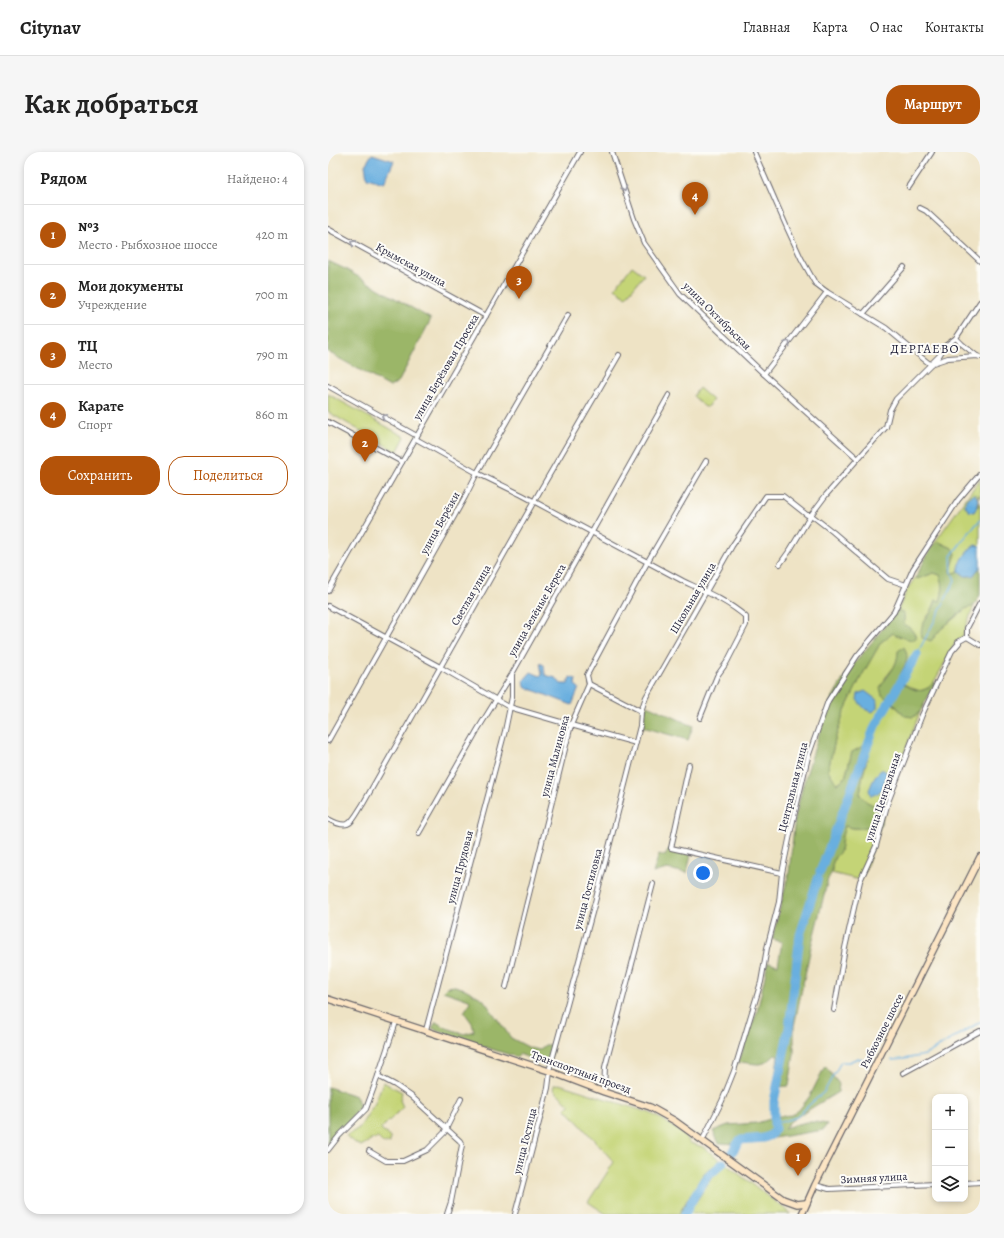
<!DOCTYPE html>
<html lang="ru">
<meta charset="utf-8">
<style>
:root{--surface:#fff;--page:#f6f6f6;--text:#222;--muted:#767676;--line:#e0e0e0;--accent:#b45309}
body{margin:0;font-family:Alegreya,serif;background:var(--page);color:var(--text)}
.controls{position:absolute;right:12px;bottom:12px;display:grid;overflow:hidden;border-radius:8px;box-shadow:0 2px 6px #0003}
.controls button{width:36px;height:36px;display:grid;place-items:center;padding:0;border:0;border-bottom:1px solid var(--line);background:var(--surface);color:var(--text);font:20px sans-serif}
.you{position:absolute;left:375px;top:721px;width:14px;height:14px;margin:-10px;border:3px solid #fff;border-radius:50%;background:#1a73e8;box-shadow:0 0 0 6px #1a73e833}
.badge{display:grid;place-items:center;width:26px;height:26px;border-radius:50%;background:var(--accent);color:#fff;font-size:13px;font-weight:700}
.pin{position:absolute;translate:-50% -33px;filter:drop-shadow(0 1px 2px #0008)}
.pin::after{content:'';position:absolute;top:21px;width:14px;height:12px;background:inherit;clip-path:polygon(0 0,100% 0,50% 100%)}
.list{margin:0;padding:0;list-style:none}
h2{display:flex;justify-content:space-between;align-items:center;height:52px;margin:0;padding:0 16px;font-size:17px}
h2 small{font-size:13px;font-weight:400;color:var(--muted)}
.list li{display:grid;grid-template-columns:26px 1fr auto;gap:12px;align-items:center;box-sizing:border-box;height:60px;padding:0 16px;border-top:1px solid var(--line)}
.list b{display:block;font-size:15px;white-space:nowrap}
.list p{margin:0;font-size:13px;white-space:nowrap;color:var(--muted)}
.list em{font-size:13px;font-style:normal;color:var(--muted)}
.actions{display:flex;gap:8px;padding:12px 16px}
.actions a{flex:1;padding:9px 0;border:1px solid var(--accent);border-radius:16px;text-align:center;font-size:14px;color:var(--accent)}
.actions .main{background:var(--accent);color:#fff}
.icon{flex:none;width:22px;height:22px;fill:none;stroke:currentColor;stroke-width:2;stroke-linecap:round;stroke-linejoin:round}
.map{position:relative;flex:none;width:652px;height:1062px;overflow:hidden;border-radius:16px}
header{display:flex;align-items:center;gap:24px;box-sizing:border-box;height:56px;padding:0 20px;background:var(--surface);border-bottom:1px solid var(--line)}
header strong{font-size:19px}
nav{display:flex;gap:22px;margin-inline-start:auto;font-size:14px}
.intro{display:flex;align-items:center;justify-content:space-between;box-sizing:border-box;height:96px;padding:0 24px}
h1{margin:0;font-size:28px}
.button{padding:10px 18px;border-radius:16px;background:var(--accent);color:#fff;font-size:14px;font-weight:700}
main{display:flex;gap:24px;padding:0 24px}
aside{flex:1;background:var(--surface);border-radius:16px;box-shadow:0 2px 6px #0003}
.map>svg:first-child{display:block}
.green{fill:#c4d476;stroke:#737b58}
.forest{fill:#9bb667;stroke:#5e6c51}
.water{fill:#69afdf;stroke:#46688d}
.lines{fill:none;stroke-linecap:round;stroke-linejoin:round}
.stream{stroke:#69afdf;stroke-width:1.5}
.river{stroke:#69afdf;stroke-width:9}
.street-casing{stroke:#69666b;stroke-width:6}
.secondary-casing{stroke:#69666b;stroke-width:8}
.street{stroke:#fff;stroke-width:4}
.secondary{stroke:#fce5c4;stroke-width:5.5}
.oneway{stroke:#9c9ca7}
.labels{text-anchor:middle;dominant-baseline:central;stroke-width:4;stroke-linejoin:round;paint-order:stroke}
.street-label{font-size:11px;fill:#22223b;stroke:#fdfcf7}
.quarter-label{font-size:13px;letter-spacing:1px;fill:#22223b;stroke:#fdfcf7}
</style>
<header>
<strong>Citynav</strong>
<nav><a>Главная</a><a>Карта</a><a>О нас</a><a>Контакты</a></nav>
</header>
<div class="intro"><h1>Как добраться</h1><a class="button">Маршрут</a></div>
<main>
<aside>
<h2>Рядом<small>Найдено: 4</small></h2>
<ul class="list">
<li><span class="badge">1</span><div><b>№3</b><p>Место · Рыбхозное шоссе</p></div><em>420 m</em></li>
<li><span class="badge">2</span><div><b>Мои документы</b><p>Учреждение</p></div><em>700 m</em></li>
<li><span class="badge">3</span><div><b>ТЦ</b><p>Место</p></div><em>790 m</em></li>
<li><span class="badge">4</span><div><b>Карате</b><p>Спорт</p></div><em>860 m</em></li>
</ul>
<div class="actions"><a class="main">Сохранить</a><a>Поделиться</a></div>
</aside>
<div class="map">
<svg width="652" height="1062" viewBox="0 0 652 1062">
<rect width="100%" height="100%" fill="#fdfcf7"/>
<filter id="ink" filterUnits="userSpaceOnUse"><feTurbulence type="fractalNoise" baseFrequency=".025" numOctaves="2"/><feDisplacementMap in="SourceGraphic" scale="8" xChannelSelector="R" yChannelSelector="G"/><feConvolveMatrix kernelMatrix="1 2 1 2 8 2 1 2 1" color-interpolation-filters="sRGB"/></filter>
<filter id="wash" filterUnits="userSpaceOnUse"><feTurbulence type="fractalNoise" baseFrequency=".012" numOctaves="4" result="noise"/><feDisplacementMap in="SourceGraphic" scale="16" xChannelSelector="R" yChannelSelector="G"/><feGaussianBlur stdDeviation="0.9" result="paint"/><feColorMatrix in="noise" values="0 0 0 0 0 0 0 0 0 0 0 0 0 0 0 0 0 1.4 0 .05"/><feComposite in="paint" operator="in"/></filter>
<g filter="url(#wash)">
<rect width="100%" height="100%" fill="#eee3c5"/>
<g class="green">
<polygon points="304,114 316,123 298,145 287,136"/>
<polygon points="371,236 385,248 378,256 365,244"/>
<polygon points="0,242 77,285 69,300 0,260"/>
<path d="M652 327V346L650 343V355L652 349V394C643 398 630 408 631 419L627 421H622L628 402 624 396 611 390 604 394Z"/>
<path d="M606 421 612 423C616 432 615 440 612 449L608 448 603 460 598 466 603 488 613 477 637 457 646 454 634 485 627 491 615 514 606 530 600 536 592 539 584 536 576 532 573 521 578 512 570 506 566 515 557 526 554 543 565 551 570 557 585 565 592 560 563 635 554 646 550 656 539 650 532 643 534 627 540 603 524 600 517 626 508 632 500 618 508 584 517 558 533 525 553 490 576 473V462L570 458 580 436 589 423V427Z"/>
<path d="M517 674C526 677 532 677 542 674L551 678 537 719 533 726 528 727 503 721 504 720V713L507 705 512 700 514 684Z"/>
<polygon points="55,930 74,940 72,948 75,955 53,977 55,980 58,981 62,986 62,991 55,991 50,986 45,987 33,994 21,987 18,984 31,976 47,951"/>
<polygon points="231,932 322,961 338,970 356,982 362,991 375,995 460,1059 462,1062 360,1062 380,1031 386,1024 396,1015 363,1041 351,1062 278,1062 260,1050 286,1010 237,956 242,953 225,937 226,933"/>
</g>
<g class="forest">
<polygon points="0,109 17,117 103,167 71,229 62,235 0,200"/>
<path d="M611 390 624 396 628 401 622 421H627L631 419C640 428 645 424 652 415V443L646 454 637 457 613 477 603 489 594 486C591 473 597 470 603 460 605 456 607 452 608 448L612 449C615 440 616 432 612 423L606 421 589 427V423L604 394Z"/>
<path d="M570 458 576 462V473C583 475 585 480 589 486L583 488 567 483 565 481 553 490 533 525 517 558 508 584 500 618 509 632 517 626 524 600 535 594 540 603 534 627 532 643 539 650 550 655 554 646 563 635 564 636 551 678 542 674C532 677 526 677 517 674L514 684 512 700 507 705 504 713V720L500 727 483 795 466 874V902L461 934 446 935 450 904 447 903C444 906 440 909 436 911 428 914 419 909 410 911L429 860 440 810 450 813 454 790 444 787 461 721 467 666 475 633 490 585 503 548 518 522Z"/>
<path d="M576 495C582 506 578 511 573 521L576 532C589 540 595 542 606 530L607 532 592 560 585 565 577 564 565 551 554 543 552 536C559 522 570 516 570 499Z"/>
<polygon points="319,553 365,574 360,588 315,575 316,570 316,562"/>
<polygon points="341,697 363,702 359,721 339,717 325,721 331,702 337,704"/>
<polygon points="127,834 137,837 155,847 183,886 202,896 211,898 217,893 224,893 224,902 218,913 203,909 199,905 191,902 189,905 131,887 104,876 108,870 116,875 136,882 146,879 144,871 136,860 142,851 141,848 115,839 119,835"/>
<polygon points="497,914 511,932 510,940 464,968 456,976 478,970 487,970 499,972 495,978 409,992 391,991 385,979 400,973 429,971 452,964 464,963 471,958 482,944"/>
<polygon points="0,935 28,944 32,954 16,976 0,991"/>
<polygon points="391,1010 396,1015 386,1024 380,1031 360,1062 351,1062 375,1022"/>
</g>
<g class="water">
<polygon points="44,2 66,9 56,31 39,26 37,13"/>
<path d="M646 342C652 345 650 355 646 360L641 359 637 354C638 348 641 344 646 342Z"/>
<path d="M647 393 652 394V415L645 424H637L631 419C630 411 640 397 647 393Z"/>
<polygon points="212,511 216,513 217,523 228,526 233,532 240,532 242,525 248,527 247,533 251,536 244,553 197,535 196,528 203,520 212,524 214,522"/>
<polygon points="537,539 549,548 549,556 545,560 537,557 529,548 530,542"/>
<polygon points="553,618 556,618 559,621 554,637 550,641 543,644 541,638 547,624"/>
</g>
<g class="lines">
<g class="stream">
<polyline points="617,448 627,428 624,421 623,404 639,383 652,368"/>
<polyline points="589,502 616,451"/>
<polyline points="564,908 576,907 597,903 652,870"/>
<polyline points="446,972 469,965 480,954 496,940 513,910 521,910 530,906 535,908 544,909"/>
</g>
<g class="river">
<polyline points="492,720 547,574 589,502"/>
<polyline points="402,1003 412,988 436,986 443,983 447,977 446,972 446,949 461,876 472,783 490,726"/>
<polyline points="357,1062 367,1043 377,1027 395,1011"/>
</g>
</g>
</g>
<g filter="url(#ink)">
<g class="lines">
<g class="street-casing">
<g id="street">
<polyline points="284,0 306,67 316,91 352,142 436,222 530,307"/>
<polyline points="426,0 460,78 473,106 487,131 499,140 558,176 593,205 602,212 620,206 649,204 652,205"/>
<polyline points="581,35 604,0"/>
<polyline points="592,56 598,59 652,109"/>
<polyline points="0,77 158,164"/>
<polyline points="535,162 576,115"/>
<polyline points="628,186 634,192 649,204"/>
<polyline points="436,222 499,140"/>
<polyline points="0,234 89,284"/>
<polyline points="0,270 74,310"/>
<path d="M88 287 149 321 194 343 355 429C376 439 400 449 418 465V473L399 510 389 524 372 566"/>
<polyline points="452,412 462,398 483,363 498,343 558,275 562,258 568,247 611,204 617,194 628,186 652,150"/>
<polyline points="0,439 252,0"/>
<polyline points="0,454 112,515 181,555 243,573 308,591"/>
<polyline points="639,485 652,493"/>
<polyline points="261,532 313,559"/>
<polyline points="0,589 137,345 149,321 240,163"/>
<polyline points="361,613 343,696 454,721"/>
<path d="M0 667C22 679 23 671 35 652L213 337 291 203"/>
<polyline points="91,681 150,577 184,522 341,243"/>
<polyline points="178,835 243,573 261,532 259,523 320,409 378,309"/>
<polyline points="506,858 517,796 532,729 548,694 560,650 578,604 594,563 624,499 631,491 630,490 639,485 639,476 652,451"/>
<polyline points="98,878 177,579 184,545 184,523"/>
<polyline points="221,919 267,750 312,574 313,559 318,545 404,394 438,344 455,344 479,363 483,363 505,380 560,427 578,433"/>
<polyline points="575,921 652,879"/>
<polyline points="50,924 67,933 83,944 132,989 134,993 123,1050 119,1062"/>
<polyline points="276,940 277,915 325,732"/>
<polyline points="374,989 394,949 406,919 433,830 439,796 451,750 454,721 464,673 480,605 500,549 529,504 566,460 585,417 630,348 652,322"/>
<polyline points="0,998 11,984 38,957 50,924 68,870"/>
<polyline points="41,999 58,1009 75,1009 99,998 116,981 133,947"/>
<polyline points="637,1031 652,1030"/>
<polyline points="487,1033 501,1037 607,1032"/>
<polyline points="187,1062 220,936 222,920"/>
</g>
</g>
<g class="secondary-casing">
<g id="secondary">
<polyline points="0,847 221,919 276,940 322,955 347,969 455,1047 469,1052 478,1051"/>
<polyline points="474,1062 487,1033 652,705"/>
</g>
</g>
<use href="#street" class="street"/>
<use href="#secondary" class="secondary"/>
</g>
<defs><path id="oneway-chevron" d="M-2-3.5L2.5 0L-2 3.5" fill="none" stroke-width="1.6" stroke-linecap="round" stroke-linejoin="round"/></defs>
<g class="oneway">
<use href="#oneway-chevron" transform="translate(296 37) rotate(72)"/>
<use href="#oneway-chevron" transform="translate(25 91) rotate(-151)"/>
<use href="#oneway-chevron" transform="translate(460 191) rotate(-53)"/>
<use href="#oneway-chevron" transform="translate(56 265) rotate(-151)"/>
</g>
</g>
<g class="labels">
<g class="street-label">
<text transform="translate(83 113) rotate(29)">Крымская улица</text>
<text transform="translate(389 164) rotate(45)">улица Октябрьская</text>
<text transform="translate(118 215) rotate(-60)">улица Берёзовая Просека</text>
<text transform="translate(112 371) rotate(-61)">улица Берёзки</text>
<text transform="translate(143 443) rotate(-60)">Светлая улица</text>
<text transform="translate(365 446) rotate(-60)">Школьная улица</text>
<text transform="translate(209 458) rotate(-60)">улица Зелёные Берега</text>
<text transform="translate(227 604) rotate(-75)">улица Малиновка</text>
<text transform="translate(465 635) rotate(-76)">Центральная улица</text>
<text transform="translate(555 645) rotate(-72)">улица Центральная</text>
<text transform="translate(132 715) rotate(-75)">улица Прудовая</text>
<text transform="translate(260 737) rotate(-75)">улица Гостиловка</text>
<text transform="translate(554 879) rotate(-63)">Рыбхозное шоссе</text>
<text transform="translate(253 920) rotate(20)">Транспортный проезд</text>
<text transform="translate(197 989) rotate(-76)">улица Гостица</text>
<text transform="translate(546 1026) rotate(-3)">Зимняя улица</text>
</g>
<g class="quarter-label">
<text x="597" y="196">ДЕРГАЕВО</text>
</g>
</g>
</svg>
<div class="controls">
<button>+</button>
<button>−</button>
<button><svg class="icon" aria-label="layers" viewBox="0 0 24 24"><path d="M12 4l9 5-9 5-9-5zM3 14l9 5 9-5"/></svg></button>
</div>
<div class="you"></div>
<div class="pin badge" style="left:470px;top:1024px">1</div>
<div class="pin badge" style="left:37px;top:310px">2</div>
<div class="pin badge" style="left:191px;top:147px">3</div>
<div class="pin badge" style="left:367px;top:63px">4</div>
</div>
</main>
